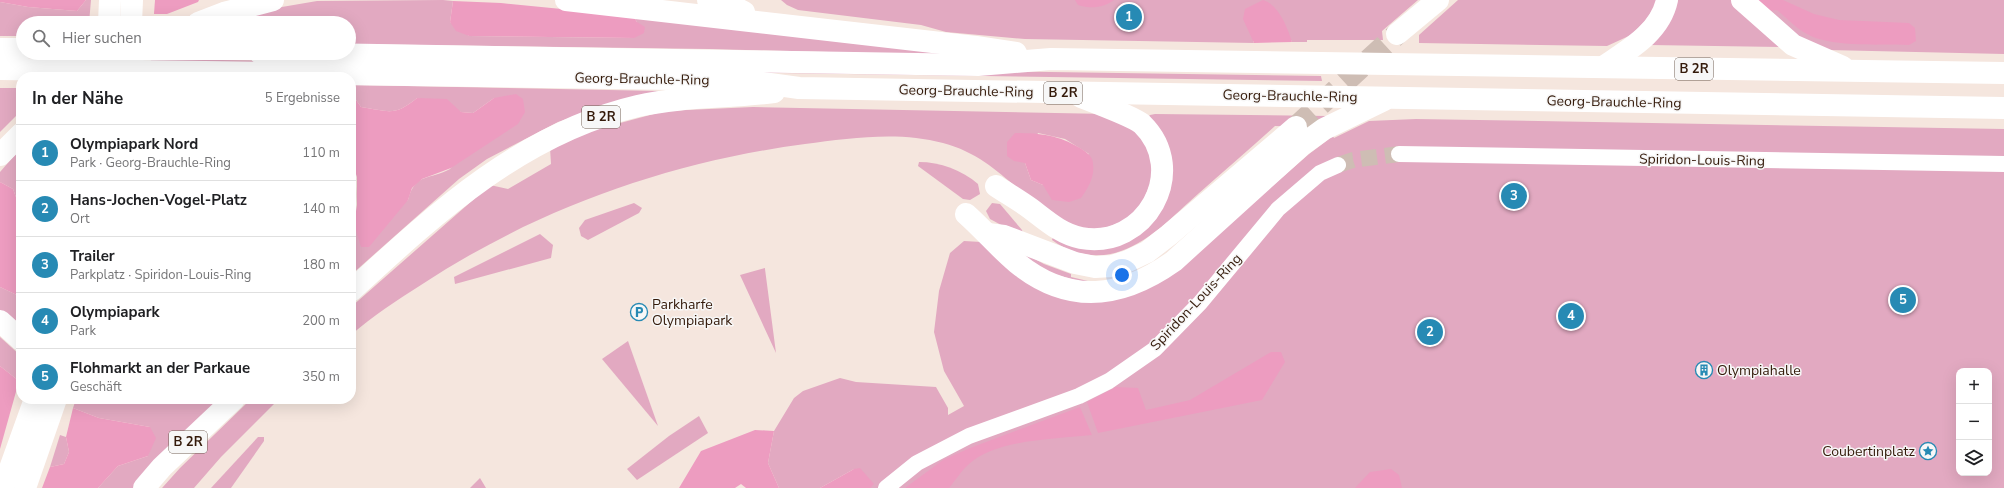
<!DOCTYPE html>
<html lang="de">
<meta charset="utf-8">
<style>
:root{--surface:#fff;--page:#f2f2f2;--text:#202124;--muted:#757577;--line:#e0e0e0;--accent:#278ab4}
body{margin:0;font-family:"Nunito Sans",sans-serif;background:var(--page);color:var(--text)}
.controls{position:absolute;right:12px;bottom:12px;display:grid;overflow:hidden;border-radius:8px;box-shadow:0 4px 16px #0002}
.controls button{width:36px;height:36px;display:grid;place-items:center;padding:0;border:0;border-bottom:1px solid var(--line);background:var(--surface);color:var(--text);font:20px sans-serif}
.you{position:absolute;left:1122px;top:275px;width:14px;height:14px;margin:-10px;border:3px solid #fff;border-radius:50%;background:#1a73e8;box-shadow:0 0 0 6px #1a73e833}
.badge{display:grid;place-items:center;width:26px;height:26px;border-radius:50%;background:var(--accent);color:#fff;font-size:13px;font-weight:700}
.pin{position:absolute;translate:-50% -50%;border:2px solid #fff;box-shadow:0 1px 4px #0006}
.list{margin:0;padding:0;list-style:none}
h2{display:flex;justify-content:space-between;align-items:center;height:52px;margin:0;padding:0 16px;font-size:17px}
h2 small{font-size:13px;font-weight:400;color:var(--muted)}
.list li{display:grid;grid-template-columns:26px 1fr auto;gap:12px;align-items:center;box-sizing:border-box;height:56px;padding:0 16px;border-top:1px solid var(--line)}
.list b{display:block;font-size:15px;white-space:nowrap}
.list p{margin:0;font-size:13px;white-space:nowrap;color:var(--muted)}
.list em{font-size:13px;font-style:normal;color:var(--muted)}
.icon{flex:none;width:22px;height:22px;fill:none;stroke:currentColor;stroke-width:2;stroke-linecap:round;stroke-linejoin:round}
.map{position:relative;flex:none;width:2004px;height:488px;overflow:hidden}
.search{position:absolute;background:var(--surface);box-shadow:0 4px 16px #0002;left:16px;top:16px;width:340px;height:44px;display:flex;align-items:center;gap:10px;box-sizing:border-box;padding:0 14px;border-radius:22px;color:var(--muted);font-size:15px}
.panel{position:absolute;background:var(--surface);box-shadow:0 4px 16px #0002;left:16px;top:72px;width:340px;height:332px;border-radius:16px}
.map>svg:first-child{display:block}
.green{fill:#e2a9c1;fill-rule:evenodd}
.forest{fill:#ed9cc0}
.lines{fill:none;stroke-linecap:round;stroke-linejoin:round}
.minor-tunnel{stroke:#cebdb4;stroke-width:16;stroke-dasharray:16 8;stroke-linecap:butt}
.trunk-tunnel{stroke:#cebdb4;stroke-width:22;stroke-dasharray:22 11;stroke-linecap:butt}
.minor{stroke:#fff;stroke-width:16}
.trunk{stroke:#fff;stroke-width:22}
.labels{text-anchor:middle;dominant-baseline:central;stroke-width:3;stroke-linejoin:round;paint-order:stroke}
.shield{fill:#f7f7f7;stroke:#6e5c51;stroke-width:1}
.shield-label{font-size:13px;font-weight:bold;fill:#341a0a}
.street-label{font-size:14px;fill:#341a0a;stroke:#f7f7f7}
.poi-label{font-size:14px;fill:#341a0a;stroke:#f7f7f7;text-anchor:start}
</style>
<div class="map">
<svg width="2004" height="488" viewBox="0 0 2004 488">
<rect width="100%" height="100%" fill="#f5e6de"/>
<g class="green">
<polygon points="86,0 91,0 89,23 23,23 23,36 0,36 0,2 28,7 77,11"/>
<polygon points="443,0 453,1 450,22 469,36 634,38 637,22 633,16 942,51 942,55 709,49 349,44 349,23 221,23 276,8 317,1"/>
<polygon points="781,0 1418,0 1382,31 1383,40 1307,40 1307,42 1292,42 1291,40 1253,41 1254,43 1025,39 946,32 921,25 798,10 787,5"/>
<polygon points="1458,0 1659,0 1646,20 1631,35 1607,46 1419,43 1419,35"/>
<polygon points="1675,0 1734,0 1781,47 1650,45"/>
<polygon points="1754,0 2004,0 2004,54 1828,50 1804,41"/>
<polygon points="151,59 1321,76 1322,81 151,64"/>
<path d="M351 85 659 91 599 108 558 122 487 159 459 179 351 275V159C358 182 357 200 354 224L408 200C415 172 431 180 450 169 456 165 488 108 494 98L473 113 461 112 417 98C394 117 389 111 361 107L354 97H351Z"/>
<polygon points="0,88 21,88 21,111 0,132"/>
<path d="M753 107 1108 114 1131 125 1145 140 1155 172 1137 216 1092 233C1076 226 1058 220 1044 210 1009 184 988 155 943 143 899 131 850 138 805 144 669 162 536 209 421 285 397 300 373 316 351 335V307L490 185 508 189 551 164 550 148 594 130 665 111ZM1038 133 1065 139 1089 154 1043 185 1031 180 1025 163Z"/>
<path d="M1150 115 1155 114 1328 116 1315 127 1275 126C1250 149 1224 171 1198 194 1173 216 1148 244 1115 253 1092 259 1070 253 1052 240L1053 237 1066 243 1156 215 1146 119Z"/>
<path d="M1416 119 2004 129V488H839L854 469 820 488H779L768 463 774 431 794 398 803 391 840 378 856 382 936 387 948 408V415L964 406 944 371 934 332 939 291 950 253 964 241 981 242 1062 296 1185 262 1309 154 1333 136 1334 138 1369 121ZM1959 371H1989V473H1959Z"/>
<polygon points="21,148 21,211 13,189 0,182 0,172"/>
<path d="M919 162C940 162 962 170 978 184L980 194 970 200 963 199 918 166Z"/>
<polygon points="634,203 642,208 639,213 588,240 581,236 579,228 585,220"/>
<polygon points="992,203 1000,204 1022,230 1023,234 1020,235 990,219 986,211"/>
<polygon points="540,234 553,245 551,258 455,284 454,277"/>
<polygon points="1022,252 1044,264 1071,274 1071,277 1092,282 1097,286 1039,270"/>
<polygon points="765,268 765,269 776,353 740,275"/>
<polygon points="0,287 21,297 21,332 0,310"/>
<polygon points="0,337 21,356 19,381 0,366"/>
<polygon points="628,341 658,426 602,359"/>
<polygon points="76,399 223,399 134,488 98,488 118,466 148,456 150,427 99,418 73,408"/>
<polygon points="251,399 279,399 221,457 194,488 162,488 180,468"/>
<polygon points="699,416 708,433 637,480 627,469 669,436"/>
<polygon points="60,435 66,437 69,452 64,464 50,467"/>
<polygon points="258,437 264,437 264,441 231,488 211,488"/>
<polygon points="480,478 486,488 470,488"/>
</g>
<g class="forest">
<polygon points="0,0 86,0 77,11 28,7 0,2"/>
<polygon points="155,0 199,0 198,2 167,14 154,14"/>
<path d="M1075 0H1114C1103 8 1091 9 1078 5Z"/>
<path d="M1263 0C1279 5 1287 27 1292 42L1254 43 1243 19 1245 9Z"/>
<path d="M1754 0H1783L1814 14 1839 20 1909 23 1915 28 1916 41 1909 45C1882 44 1835 47 1811 36 1797 30 1788 19 1777 10L1766 11Z"/>
<polygon points="453,1 501,3 633,16 637,22 645,27 644,33 634,38 469,36 456,31 450,22"/>
<path d="M516 94 523 99 525 112 518 124 451 168 422 179 412 188 408 200 369 247H361L354 224 357 205V177L351 159V97H354L361 107C389 111 394 117 417 98L447 99 461 112 473 113 494 98Z"/>
<path d="M1015 133C1041 133 1058 135 1080 148 1086 152 1093 156 1093 164 1095 177 1088 188 1081 198L1069 202 1052 200 1043 185 1031 180 1025 163 1014 161 1007 156V142Z"/>
<polygon points="0,182 13,189 21,211 21,297 0,287"/>
<polygon points="1271,352 1281,352 1285,362 1262,400 1098,433 1087,402 1116,387 1138,388 1146,410 1190,400"/>
<polygon points="0,366 19,381 0,449"/>
<path d="M1080 407 1092 435C1057 439 996 439 969 464 961 471 956 480 949 488H905L943 460 970 448Z"/>
<polygon points="73,408 99,418 150,427 156,438 148,456 118,466 98,488 42,488 50,467 64,464 69,452 66,437"/>
<polygon points="755,430 774,431 768,463 779,488 746,488 741,484 735,488 679,488 701,451"/>
<polygon points="860,468 874,484 870,488 820,488 854,469"/>
<polygon points="1391,469 1399,475 1402,488 1355,488 1370,472"/>
</g>
<g class="lines">
<polyline class="minor-tunnel" points="1338,165 1353,160 1399,154"/>
<polyline class="trunk-tunnel" points="1296,127 1397,34"/>
<g class="minor">
<polyline points="1399,154 2004,164"/>
<polyline points="886,488 917,463 969,436 1079,396 1109,381 1155,349 1200,303 1278,209 1320,173 1338,165"/>
</g>
<g class="trunk">
<polyline points="566,0 976,47 1016,53"/>
<polyline points="708,0 732,6 744,12"/>
<polyline points="1742,0 1793,45 1843,67"/>
<polyline points="109,23 110,0"/>
<polyline points="131,23 132,0"/>
<polyline points="198,23 224,13 273,0"/>
<polyline points="1397,34 1438,0"/>
<polyline points="0,49 23,49"/>
<polyline points="260,53 978,65 1051,59 2004,73"/>
<path d="M1603 67C1628 50 1660 33 1667 0"/>
<polyline points="0,69 741,80 799,88 2004,108"/>
<polyline points="106,71 136,53"/>
<polyline points="0,155 21,134"/>
<path d="M996 186C1008 194 1020 201 1031 209 1047 221 1061 234 1081 238 1145 250 1190 171 1142 124 1134 117 1094 102 1081 97"/>
<path d="M966 214C984 230 999 248 1017 263 1070 306 1122 298 1174 261L1302 145 1324 129 1384 100"/>
<polyline points="988,234 1004,236 1075,263 1095,267 1112,266 1128,261 1147,252 1169,235 1296,127"/>
<path d="M351 291C436 213 522 133 638 106 682 96 729 98 774 92"/>
<polyline points="0,321 21,340"/>
<polyline points="3,488 35,399"/>
<polyline points="25,488 56,399"/>
<polyline points="144,488 162,467 234,399"/>
</g>
</g>
<defs>
<g id="parking-ring" transform="scale(0.9)"><circle r="9.5" fill="#f7f7f7" stroke="#278ab4" stroke-width="1.5"/><path d="M-3.5-5.5H1a3.5 3.5 0 0 1 0 7H-1V5.5H-3.5ZM-1-3.4V-.6H.8a1.4 1.4 0 0 0 0-2.8Z" fill="#278ab4"/></g>
<g id="building-ring" transform="scale(0.9)"><circle r="9.5" fill="#f7f7f7" stroke="#278ab4" stroke-width="1.5"/><path d="M-4-6H4V6H1V3H-1V6H-4ZM-2.5-4.3h1.7v1.8h-1.7ZM.8-4.3h1.7v1.8H.8ZM-2.5-1h1.7V.8h-1.7ZM.8-1h1.7V.8H.8Z" fill="#278ab4"/></g>
<g id="sight-ring" transform="scale(0.9)"><circle r="9.5" fill="#f7f7f7" stroke="#278ab4" stroke-width="1.5"/><path d="M0-6L1.8-2.2L6-1.7L2.9 1.2L3.7 5.4L0 3.3L-3.7 5.4L-2.9 1.2L-6-1.7L-1.8-2.2Z" fill="#278ab4"/></g>
</defs>
<g fill-rule="evenodd">
<use href="#parking-ring" x="639" y="312"/>
<use href="#building-ring" x="1704" y="370"/>
<use href="#sight-ring" x="1928" y="451"/>
</g>
<g class="labels">
<g class="shield">
<rect x="1675" y="58" width="38" height="22" rx="3"/>
<rect x="1044" y="82" width="38" height="22" rx="3"/>
<rect x="582" y="106" width="38" height="22" rx="3"/>
<rect x="169" y="431" width="38" height="22" rx="3"/>
</g>
<g class="shield-label">
<text x="1694" y="69">B 2R</text>
<text x="1063" y="93">B 2R</text>
<text x="601" y="117">B 2R</text>
<text x="188" y="442">B 2R</text>
</g>
<g class="street-label">
<text transform="translate(642 79) rotate(1)">Georg-Brauchle-Ring</text>
<text transform="translate(966 91) rotate(1)">Georg-Brauchle-Ring</text>
<text transform="translate(1290 96) rotate(1)">Georg-Brauchle-Ring</text>
<text transform="translate(1614 102) rotate(1)">Georg-Brauchle-Ring</text>
<text transform="translate(1702 160) rotate(1)">Spiridon-Louis-Ring</text>
<text transform="translate(1196 302) rotate(-47)">Spiridon-Louis-Ring</text>
</g>
<g class="poi-label">
<text x="652" y="304">Parkharfe<tspan x="652" dy="16">Olympiapark</tspan></text>
<text x="1717" y="370">Olympiahalle</text>
<text x="1915" y="451" text-anchor="end">Coubertinplatz</text>
</g>
</g>
</svg>
<div class="controls">
<button>+</button>
<button>−</button>
<button><svg class="icon" aria-label="layers" viewBox="0 0 24 24"><path d="M12 4l9 5-9 5-9-5zM3 14l9 5 9-5"/></svg></button>
</div>
<div class="you"></div>
<div class="pin badge" style="left:1129px;top:17px">1</div>
<div class="pin badge" style="left:1430px;top:332px">2</div>
<div class="pin badge" style="left:1514px;top:196px">3</div>
<div class="pin badge" style="left:1571px;top:316px">4</div>
<div class="pin badge" style="left:1903px;top:300px">5</div>
<div class="search"><svg class="icon" aria-label="search" viewBox="0 0 24 24"><circle cx="10" cy="10" r="6"/><path d="M15 15l6 6"/></svg>Hier suchen</div>
<section class="panel">
<h2>In der Nähe<small>5 Ergebnisse</small></h2>
<ul class="list">
<li><span class="badge">1</span><div><b>Olympiapark Nord</b><p>Park · Georg-Brauchle-Ring</p></div><em>110 m</em></li>
<li><span class="badge">2</span><div><b>Hans-Jochen-Vogel-Platz</b><p>Ort</p></div><em>140 m</em></li>
<li><span class="badge">3</span><div><b>Trailer</b><p>Parkplatz · Spiridon-Louis-Ring</p></div><em>180 m</em></li>
<li><span class="badge">4</span><div><b>Olympiapark</b><p>Park</p></div><em>200 m</em></li>
<li><span class="badge">5</span><div><b>Flohmarkt an der Parkaue</b><p>Geschäft</p></div><em>350 m</em></li>
</ul>
</section>
</div>
